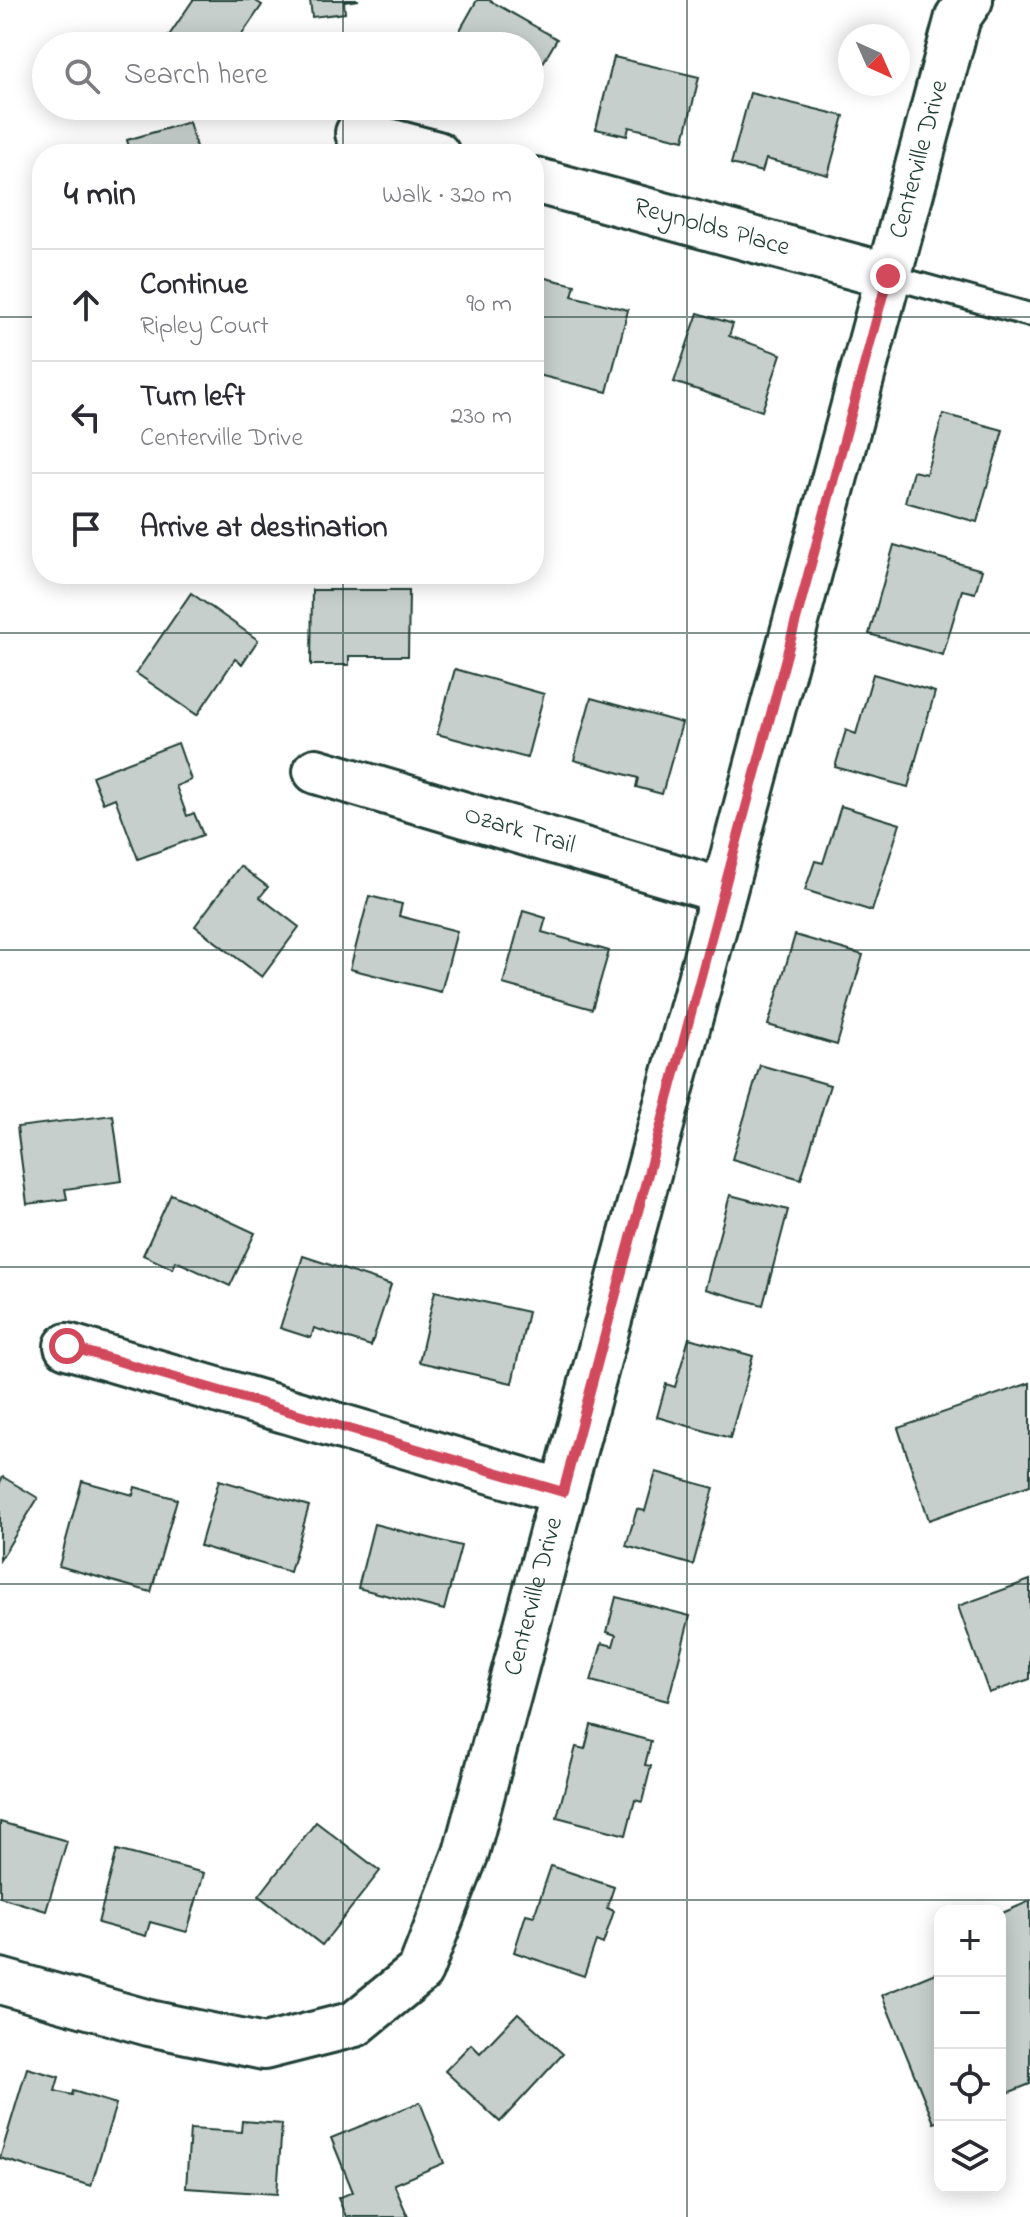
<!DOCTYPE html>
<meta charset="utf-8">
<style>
:root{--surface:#fff;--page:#f2f2f3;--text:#2b2b33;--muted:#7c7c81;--line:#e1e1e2}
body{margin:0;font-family:"Indie Flower",sans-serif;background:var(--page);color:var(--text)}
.controls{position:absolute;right:24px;bottom:24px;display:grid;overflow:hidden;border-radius:16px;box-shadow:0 4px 20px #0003}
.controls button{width:72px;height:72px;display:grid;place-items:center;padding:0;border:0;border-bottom:2px solid var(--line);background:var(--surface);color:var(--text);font:40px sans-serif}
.compass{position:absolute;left:838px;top:24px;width:72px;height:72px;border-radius:50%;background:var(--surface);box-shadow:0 4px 20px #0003;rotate:135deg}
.stop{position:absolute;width:24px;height:24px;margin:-18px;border:6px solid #d1495b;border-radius:50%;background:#fff}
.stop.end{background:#d1495b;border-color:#fff;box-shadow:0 2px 8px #0008}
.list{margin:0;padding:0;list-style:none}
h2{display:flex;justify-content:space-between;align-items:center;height:104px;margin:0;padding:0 32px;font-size:34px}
h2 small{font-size:26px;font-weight:400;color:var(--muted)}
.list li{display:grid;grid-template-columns:52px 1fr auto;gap:24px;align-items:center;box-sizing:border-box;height:112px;padding:0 32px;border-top:2px solid var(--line)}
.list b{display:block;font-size:30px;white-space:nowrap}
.list p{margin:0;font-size:26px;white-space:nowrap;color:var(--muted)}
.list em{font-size:26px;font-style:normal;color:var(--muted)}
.icon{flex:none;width:44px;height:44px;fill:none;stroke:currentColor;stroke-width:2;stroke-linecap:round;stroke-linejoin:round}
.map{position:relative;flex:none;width:1030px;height:2217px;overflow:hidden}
.search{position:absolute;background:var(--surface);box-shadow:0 4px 20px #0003;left:32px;top:32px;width:512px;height:88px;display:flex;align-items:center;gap:20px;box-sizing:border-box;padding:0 28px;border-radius:44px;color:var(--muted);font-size:30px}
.panel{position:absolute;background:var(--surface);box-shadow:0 4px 20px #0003;left:32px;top:144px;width:512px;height:440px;border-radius:32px}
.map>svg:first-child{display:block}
.building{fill:#c7cfcc;stroke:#1f3d34;stroke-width:2}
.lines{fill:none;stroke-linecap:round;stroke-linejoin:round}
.service-casing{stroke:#1f3d34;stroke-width:28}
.minor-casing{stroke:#1f3d34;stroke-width:50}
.service{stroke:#fff;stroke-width:22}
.minor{stroke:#fff;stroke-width:44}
.route{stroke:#d1495b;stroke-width:10}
.grid{fill:none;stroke:#1f3d34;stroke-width:2;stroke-opacity:0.55}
.labels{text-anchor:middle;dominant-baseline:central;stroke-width:6;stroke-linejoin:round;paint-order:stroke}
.street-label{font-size:26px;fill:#1f3d34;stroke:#fff}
</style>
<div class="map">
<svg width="1030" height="2217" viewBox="0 0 1030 2217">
<rect width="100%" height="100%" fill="#fff"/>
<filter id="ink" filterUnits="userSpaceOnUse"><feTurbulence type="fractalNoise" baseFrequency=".0125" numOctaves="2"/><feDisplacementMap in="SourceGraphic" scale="16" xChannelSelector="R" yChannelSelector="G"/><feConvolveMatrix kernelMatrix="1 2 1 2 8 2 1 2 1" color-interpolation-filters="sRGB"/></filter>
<g filter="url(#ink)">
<g class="building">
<polygon points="193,0 254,0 262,5 234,46 162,46"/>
<polygon points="310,0 359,0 344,2 345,13 312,17"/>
<polygon points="477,0 489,0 557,39 530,85 530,46 451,46"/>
<polygon points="614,57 699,77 684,140 629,127 627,136 596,129"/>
<polygon points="750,93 844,116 828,175 766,159 762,172 731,164"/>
<polygon points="189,122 198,154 131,154 127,140"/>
<polygon points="541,277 575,285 572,296 628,310 607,392 534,374 534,304"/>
<polygon points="698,313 733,324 729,336 781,354 762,411 674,382"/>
<polygon points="943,414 1003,430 977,522 905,502 913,471 926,474"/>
<polygon points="894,545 982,570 975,593 962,590 943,655 869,634"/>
<polygon points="312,590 409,590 408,656 349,656 349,665 311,665"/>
<polygon points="191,593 258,640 242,664 235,659 197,715 136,673"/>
<polygon points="455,669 544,694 527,758 437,734"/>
<polygon points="873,674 935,692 908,787 835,767 846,730 856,734"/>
<polygon points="591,698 682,723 662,794 636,787 638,778 574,760"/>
<polygon points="178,743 191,780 176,786 187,816 194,813 203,835 138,859 115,798 103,803 92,776"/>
<polygon points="841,806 900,824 872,911 805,890 815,861 823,863"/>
<polygon points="240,866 268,887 260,897 299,927 262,977 195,926"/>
<polygon points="369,896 402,904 399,916 457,931 441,992 350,969"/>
<polygon points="523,911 546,918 542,932 609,951 592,1009 503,984"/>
<polygon points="795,935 863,955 837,1045 768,1025"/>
<polygon points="760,1065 830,1085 801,1179 732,1159"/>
<polygon points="113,1115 122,1181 65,1189 67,1199 27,1204 17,1127"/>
<polygon points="171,1194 255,1233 230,1286 176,1261 173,1269 143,1255"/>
<polygon points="730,1195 788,1210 763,1305 705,1289"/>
<polygon points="303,1256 391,1285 371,1346 314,1328 311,1338 280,1328"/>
<polygon points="435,1291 528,1312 512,1383 419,1362"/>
<polygon points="689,1338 753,1356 730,1438 657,1417 666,1384 675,1387"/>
<polygon points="1030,1383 1030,1485 929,1520 898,1428"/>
<polygon points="656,1472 714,1488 693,1565 626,1546 637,1509 645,1511"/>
<polygon points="3,1477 38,1498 0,1560 0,1482"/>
<polygon points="219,1480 309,1506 290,1572 200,1546"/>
<polygon points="82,1481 133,1495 135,1487 177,1499 151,1592 59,1566"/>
<polygon points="374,1524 461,1546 444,1610 358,1588"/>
<polygon points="1030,1580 1030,1679 989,1693 958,1606"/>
<polygon points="616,1597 690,1616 668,1701 591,1681 602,1643 613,1646 616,1635 607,1632"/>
<polygon points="591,1725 651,1741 645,1765 651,1766 642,1802 635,1800 626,1835 557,1817 576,1747 585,1749"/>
<polygon points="0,1822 67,1841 46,1911 0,1897"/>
<polygon points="316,1822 380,1871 322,1945 259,1896"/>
<polygon points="117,1850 204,1873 187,1932 150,1922 146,1936 98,1923"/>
<polygon points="551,1866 614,1887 607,1908 614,1911 603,1944 596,1941 584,1976 514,1952 526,1914 534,1916"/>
<polygon points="1030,1901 1030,2084 1000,2096 1000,1914"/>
<polygon points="940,1971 940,2121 934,2123 882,1995"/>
<polygon points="518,2013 563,2054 500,2122 445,2071 471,2044 480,2053"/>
<polygon points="27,2068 59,2077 55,2091 72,2095 73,2091 116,2104 91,2186 0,2158"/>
<polygon points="420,2102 444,2163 394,2184 408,2217 346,2217 338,2198 353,2192 331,2138"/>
<polygon points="242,2121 282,2124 277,2194 186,2188 190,2129 241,2132"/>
</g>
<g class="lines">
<g class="service-casing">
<polyline id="service" points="888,276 1030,315"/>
</g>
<g class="minor-casing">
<g id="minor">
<polyline points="358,133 437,154"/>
<path id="s1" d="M534 180 888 276"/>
<path id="s2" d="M316 771 723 891"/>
<polyline points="67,1346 563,1492"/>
<path id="s3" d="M0 1981 149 2023 264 2047 355 2024 420 1971 466 1853 958 17 970 0"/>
</g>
</g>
<use href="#service" class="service"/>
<use href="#minor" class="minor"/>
</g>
</g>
<g class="lines" filter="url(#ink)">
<polyline class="route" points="67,1346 563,1492 888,276"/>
</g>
<path class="grid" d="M343 0V46M687 0V2217M343 106V154M0 317H42M534 317H1030M343 574V2217M0 633H1030M0 950H1030M0 1267H1030M0 1584H1030M0 1900H1030"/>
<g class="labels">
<g class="street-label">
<text stroke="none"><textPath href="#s3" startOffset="2330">Centerville Drive</textPath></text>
<text stroke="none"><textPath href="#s1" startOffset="184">Reynolds Place</textPath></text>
<text stroke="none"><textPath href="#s2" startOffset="212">Ozark Trail</textPath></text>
<text stroke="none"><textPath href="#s3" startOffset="842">Centerville Drive</textPath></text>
</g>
</g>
</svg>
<div class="controls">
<button>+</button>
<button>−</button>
<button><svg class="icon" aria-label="locate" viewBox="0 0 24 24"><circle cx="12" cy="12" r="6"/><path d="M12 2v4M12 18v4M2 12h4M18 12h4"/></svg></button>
<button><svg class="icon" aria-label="layers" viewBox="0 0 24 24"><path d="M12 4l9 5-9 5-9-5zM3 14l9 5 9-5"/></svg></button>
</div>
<svg class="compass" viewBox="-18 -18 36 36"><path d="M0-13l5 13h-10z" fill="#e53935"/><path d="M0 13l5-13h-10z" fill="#7c7c81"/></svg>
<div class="stop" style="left:67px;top:1346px"></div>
<div class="stop end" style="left:888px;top:276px"></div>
<div class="search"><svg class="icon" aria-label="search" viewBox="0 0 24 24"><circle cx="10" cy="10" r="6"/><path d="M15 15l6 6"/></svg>Search here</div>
<section class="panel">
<h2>4 min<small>Walk · 320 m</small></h2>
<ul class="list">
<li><svg class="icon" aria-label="ahead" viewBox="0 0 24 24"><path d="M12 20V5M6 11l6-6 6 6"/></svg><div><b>Continue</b><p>Ripley Court</p></div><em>90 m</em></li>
<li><svg class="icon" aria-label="left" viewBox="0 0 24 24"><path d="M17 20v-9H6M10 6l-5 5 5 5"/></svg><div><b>Turn left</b><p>Centerville Drive</p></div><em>230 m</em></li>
<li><svg class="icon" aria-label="arrive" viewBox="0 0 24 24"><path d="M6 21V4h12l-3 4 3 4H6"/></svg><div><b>Arrive at destination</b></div></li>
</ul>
</section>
</div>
